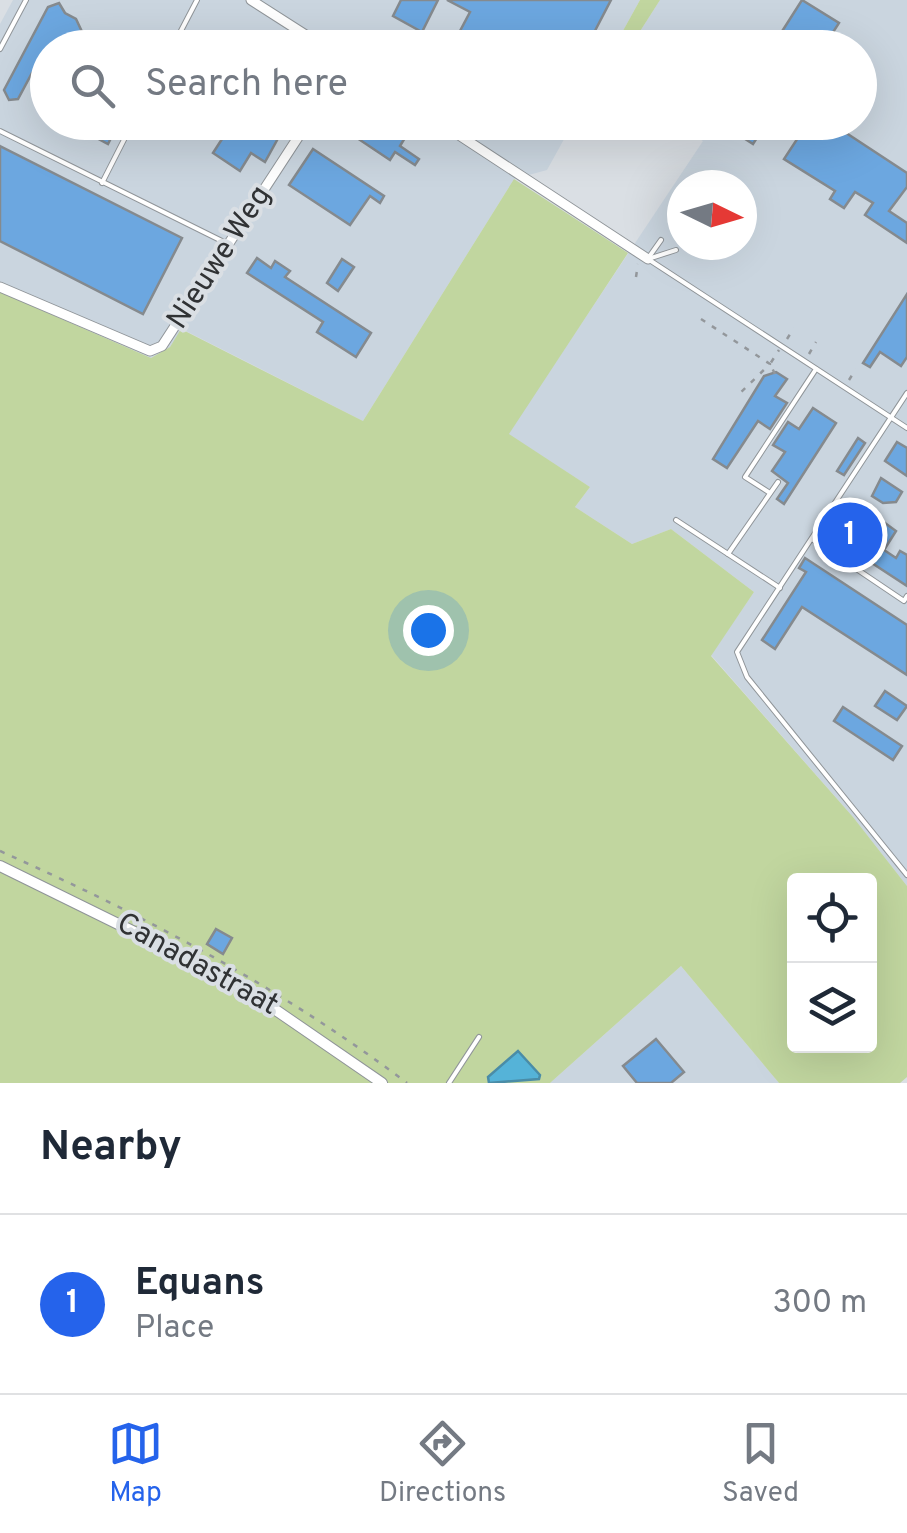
<!DOCTYPE html>
<style>
:root{--surface:#fff;--page:#f6f6f7;--text:#1f2937;--muted:#747a83;--line:#e0e1e3;--accent:#2563eb}
body{margin:0;font-family:Overpass,sans-serif;background:var(--page);color:var(--text)}
.controls{position:absolute;right:30px;bottom:30px;display:grid;overflow:hidden;border-radius:10px;box-shadow:0 10px 40px #0002}
.controls button{width:90px;height:90px;display:grid;place-items:center;padding:0;border:0;border-bottom:2px solid var(--line);background:var(--surface);color:var(--text);font:50px sans-serif}
.compass{position:absolute;left:667px;top:170px;width:90px;height:90px;border-radius:50%;background:var(--surface);box-shadow:0 10px 40px #0002;rotate:95deg}
.you{position:absolute;left:428px;top:630px;width:35px;height:35px;margin:-25px;border:8px solid #fff;border-radius:50%;background:#1a73e8;box-shadow:0 0 0 15px #1a73e833}
.badge{display:grid;place-items:center;width:65px;height:65px;border-radius:50%;background:var(--accent);color:#fff;font-size:32px;font-weight:700}
.pin{position:absolute;translate:-50% -50%;border:5px solid #fff;box-shadow:0 2px 10px #0006}
.list{margin:0;padding:0;list-style:none}
h2{display:flex;justify-content:space-between;align-items:center;height:130px;margin:0;padding:0 40px;font-size:42px}
h2 small{font-size:32px;font-weight:400;color:var(--muted)}
.list li{display:grid;grid-template-columns:65px 1fr auto;gap:30px;align-items:center;box-sizing:border-box;height:180px;padding:0 40px;border-top:2px solid var(--line)}
.list b{display:block;font-size:38px;white-space:nowrap}
.list p{margin:0;font-size:32px;white-space:nowrap;color:var(--muted)}
.list em{font-size:32px;font-style:normal;color:var(--muted)}
.icon{flex:none;width:55px;height:55px;fill:none;stroke:currentColor;stroke-width:2;stroke-linecap:round;stroke-linejoin:round}
.map{position:relative;flex:none;width:907px;height:1083px;overflow:hidden}
.search{position:absolute;background:var(--surface);box-shadow:0 10px 40px #0002;left:30px;right:30px;top:30px;height:110px;display:flex;align-items:center;gap:25px;box-sizing:border-box;padding:0 35px;border-radius:55px;color:var(--muted);font-size:38px}
.sheet{height:310px;background:var(--surface)}
nav{display:flex;justify-content:space-around;align-items:center;box-sizing:border-box;height:140px;border-top:2px solid var(--line);background:var(--surface);font-size:28px;color:var(--muted)}
nav a{display:grid;justify-items:center;gap:5px}
nav .on{color:var(--accent)}
.map>svg:first-child{display:block}
.built{fill:#cad5df;fill-rule:evenodd}
.green{fill:#c1d69f;fill-rule:evenodd}
.water{fill:#55b3d8;stroke:#4a8ca7;stroke-width:2.5}
.building{fill:#6ca7e0;stroke:#858a8e;stroke-width:2.5}
.lines{fill:none;stroke-linecap:round;stroke-linejoin:round}
.service-casing{stroke:#909599;stroke-width:6}
.minor-casing{stroke:#909599;stroke-width:11}
.tertiary-casing{stroke:#909599;stroke-width:12}
.path{stroke:#93979b;stroke-width:2.5;stroke-dasharray:5 8;stroke-linecap:butt}
.service{stroke:#fff;stroke-width:4}
.minor{stroke:#fff;stroke-width:9}
.tertiary{stroke:#fff;stroke-width:10}
.labels{text-anchor:middle;dominant-baseline:central;stroke-width:8;stroke-linejoin:round;paint-order:stroke}
.street-label{font-size:30px;fill:#303234;stroke:#dadfe4}
</style>
<div class="map">
<svg width="907" height="1083" viewBox="0 0 907 1083">
<rect width="100%" height="100%" fill="#dadfe4"/>
<g class="built">
<polygon points="13,0 640,0 614,47 48,48 48,122 573,123 547,170 514,179 363,421 182,329 170,347 151,358 0,292 0,24"/>
<path d="M660 0H907V886L853 817 711 655 754 592 671 529 632 544 575 507 590 487 508 434 703 141 674 123 860 122V48L630 47ZM682 185H742V245H682Z"/>
<polygon points="681,966 779,1083 550,1083"/>
</g>
<g class="green">
<polygon points="640,0 660,0 630,47 614,47"/>
<path d="M514 179 628 253 509 434 590 487 575 507 632 544 671 529 754 592 711 656 853 817 907 886V1077L900 1083H779L681 966 550 1083H0V292L151 358 170 347 181 329 363 421ZM794 881H870V1046H794Z"/>
</g>
<polygon class="water" points="518,1051 540,1075 539,1079 489,1083 488,1077"/>
<g class="building">
<polygon points="401,0 438,0 422,32 393,16"/>
<polygon points="447,0 611,0 586,48 536,48 516,37 510,48 451,48 470,12"/>
<polygon points="802,0 839,23 823,48 780,48 774,44"/>
<polygon points="59,3 65,13 76,19 84,36 103,48 48,48 48,71 32,73 18,99 9,100 4,90 48,7"/>
<polygon points="101,122 119,122 108,144 93,136"/>
<polygon points="233,122 287,122 265,162 251,153 240,171 213,153"/>
<polygon points="350,122 386,122 406,136 400,146 419,159 415,165 395,152 390,160 345,130"/>
<polygon points="732,122 767,122 753,144 728,128"/>
<polygon points="831,123 907,173 907,187 889,211 907,223 907,243 865,215 873,203 855,192 844,208 830,199 835,191 784,159 805,127 821,138"/>
<polygon points="0,146 182,238 143,314 0,241"/>
<polygon points="313,149 384,196 380,203 370,196 350,225 289,185"/>
<polygon points="257,258 271,268 275,261 290,271 285,277 371,333 356,357 317,332 323,322 247,273"/>
<polygon points="342,259 354,267 338,291 327,283"/>
<polygon points="907,294 907,357 901,366 880,352 870,367 863,363"/>
<polygon points="776,372 787,379 775,396 787,403 770,429 758,421 727,468 713,459 764,376"/>
<polygon points="813,408 836,423 784,504 777,499 788,483 772,471 785,452 773,445 788,422 799,429"/>
<polygon points="858,438 865,443 844,475 837,471"/>
<polygon points="897,442 907,448 907,476 885,461"/>
<polygon points="881,478 902,492 896,502 883,503 872,496"/>
<polygon points="870,512 896,531 884,550 896,558 900,551 907,555 907,586 829,535 844,516 861,526"/>
<polygon points="805,558 907,625 907,675 802,607 775,649 762,640 806,572 799,568"/>
<polygon points="885,691 907,706 897,720 875,706"/>
<polygon points="843,707 902,746 893,760 834,721"/>
<polygon points="216,929 232,938 223,954 207,944"/>
<polygon points="656,1039 684,1072 671,1083 637,1083 623,1066"/>
</g>
<g class="lines">
<g class="service-casing">
<g id="service">
<polyline points="172,48 197,0"/>
<polyline points="0,49 26,0"/>
<polyline points="0,131 228,244"/>
<polyline points="102,183 133,122"/>
<polyline points="649,257 661,240"/>
<polyline points="648,259 676,250"/>
<polyline points="651,261 907,428"/>
<polyline points="907,393 737,652 747,677 907,875"/>
<polyline points="778,482 728,554 780,588"/>
<polyline points="770,493 745,477 816,369"/>
<polyline points="676,520 728,554"/>
<polyline points="812,539 904,601 907,596"/>
<polyline points="449,1083 479,1037"/>
</g>
</g>
<g class="minor-casing">
<g id="minor">
<polyline points="251,0 326,48"/>
<polyline points="439,122 648,259"/>
<polyline points="0,287 150,351 162,346 308,122"/>
</g>
</g>
<g class="tertiary-casing">
<polyline id="tertiary" points="0,866 232,980 382,1083"/>
</g>
<g class="path">
<polyline points="636,277 638,264"/>
<polyline points="701,319 770,364 737,396"/>
<polyline points="787,339 794,328"/>
<polyline points="809,354 816,342"/>
<polyline points="775,374 770,364 779,350"/>
<polyline points="849,380 856,369"/>
<path d="M0 851C145 916 280 987 407 1083"/>
</g>
<use href="#service" class="service"/>
<use href="#minor" class="minor"/>
<use href="#tertiary" class="tertiary"/>
</g>
<g class="labels">
<g class="street-label">
<text transform="translate(220 258) rotate(-57)">Nieuwe Weg</text>
<text transform="translate(197 965) rotate(29)">Canadastraat</text>
</g>
</g>
</svg>
<div class="controls">
<button><svg class="icon" aria-label="locate" viewBox="0 0 24 24"><circle cx="12" cy="12" r="6"/><path d="M12 2v4M12 18v4M2 12h4M18 12h4"/></svg></button>
<button><svg class="icon" aria-label="layers" viewBox="0 0 24 24"><path d="M12 4l9 5-9 5-9-5zM3 14l9 5 9-5"/></svg></button>
</div>
<svg class="compass" viewBox="-18 -18 36 36"><path d="M0-13l5 13h-10z" fill="#e53935"/><path d="M0 13l5-13h-10z" fill="#747a83"/></svg>
<div class="you"></div>
<div class="pin badge" style="left:850px;top:535px">1</div>
<div class="search"><svg class="icon" aria-label="search" viewBox="0 0 24 24"><circle cx="10" cy="10" r="6"/><path d="M15 15l6 6"/></svg>Search here</div>
</div>
<section class="sheet">
<h2>Nearby<small></small></h2>
<ul class="list">
<li><span class="badge">1</span><div><b>Equans</b><p>Place</p></div><em>300 m</em></li>
</ul>
</section>
<nav>
<a class="on"><svg class="icon" aria-label="map" viewBox="0 0 24 24"><path d="M3 6l6-2 6 2 6-2v14l-6 2-6-2-6 2zM9 4v14M15 6v14"/></svg>Map</a>
<a><svg class="icon" aria-label="directions" viewBox="0 0 24 24"><path d="M12 3l9 9-9 9-9-9zM9 14v-3h6M13 9l2 2-2 2"/></svg>Directions</a>
<a><svg class="icon" aria-label="saved" viewBox="0 0 24 24"><path d="M7 4h10v16l-5-4-5 4z"/></svg>Saved</a>
</nav>
